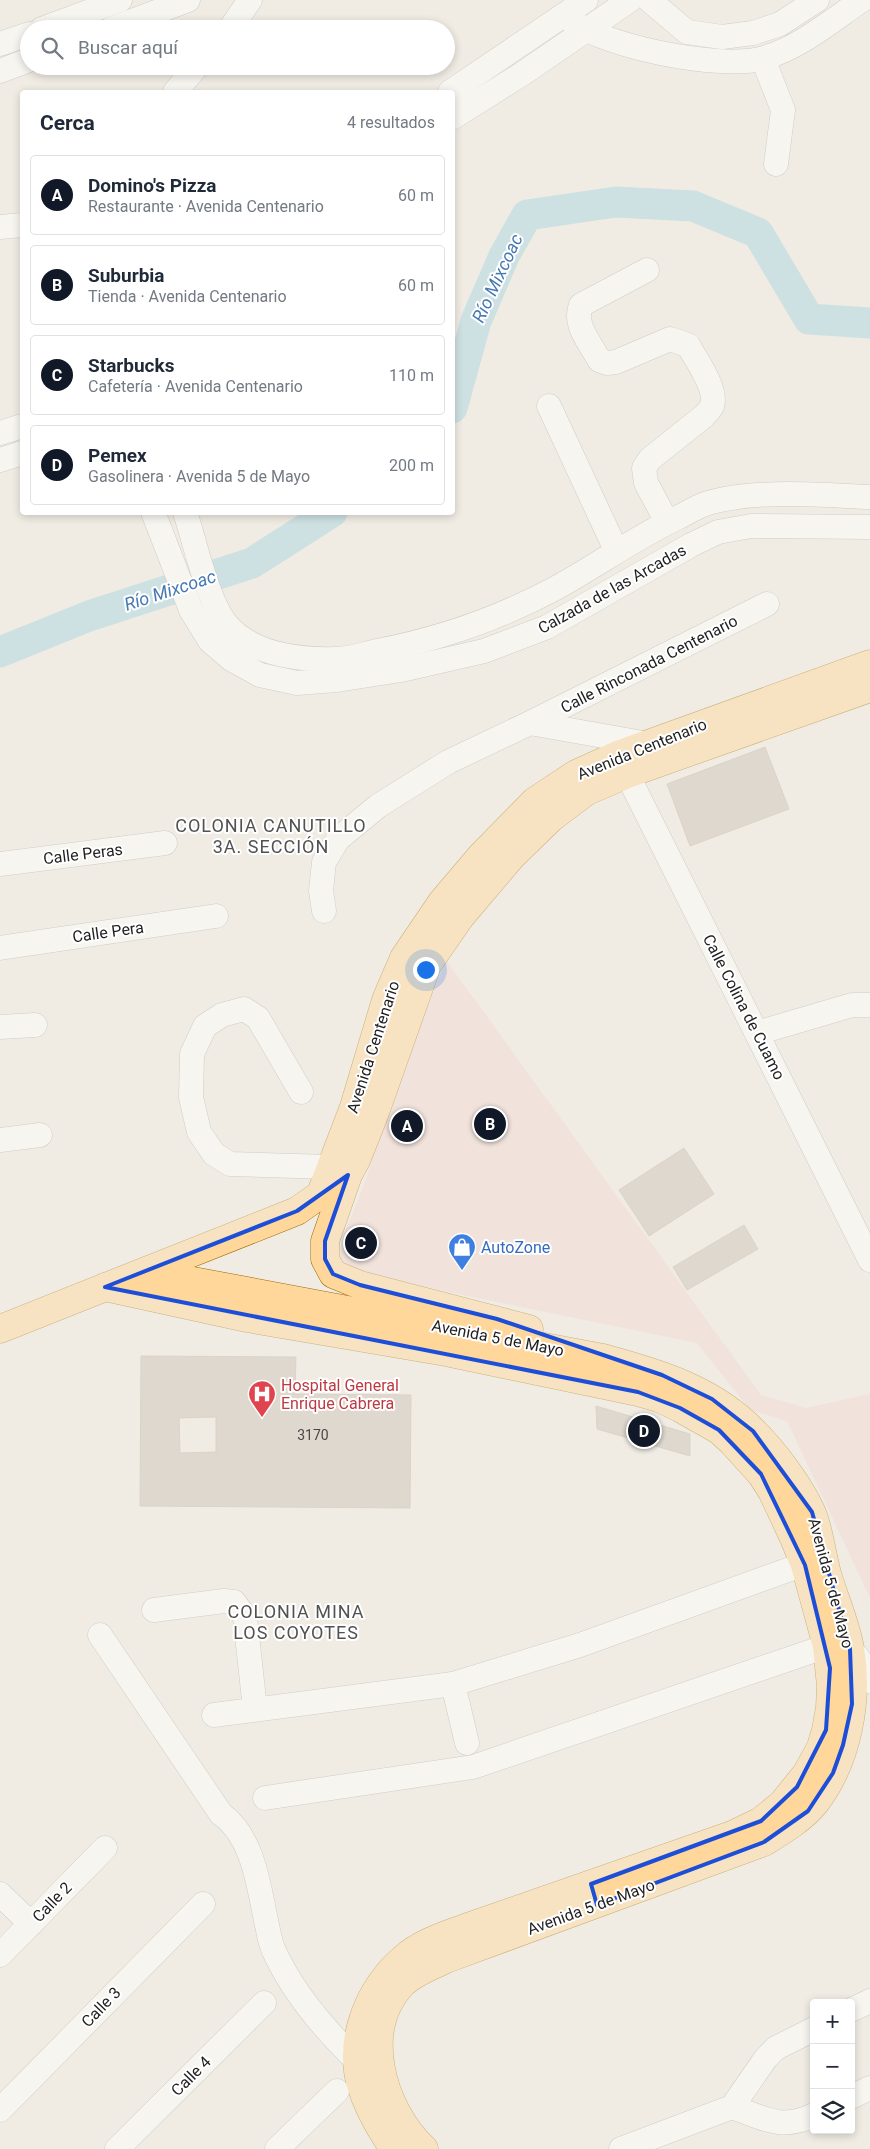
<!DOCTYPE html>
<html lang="es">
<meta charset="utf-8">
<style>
:root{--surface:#fff;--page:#f2f2f3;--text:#1f2937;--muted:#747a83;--line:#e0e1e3;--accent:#111827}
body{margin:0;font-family:Roboto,sans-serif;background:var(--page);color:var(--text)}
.controls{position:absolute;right:15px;bottom:15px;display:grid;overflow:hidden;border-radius:5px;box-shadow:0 2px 8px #0003}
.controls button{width:45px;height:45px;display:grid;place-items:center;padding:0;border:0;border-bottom:1px solid var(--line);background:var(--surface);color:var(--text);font:25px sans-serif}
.you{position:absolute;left:425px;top:969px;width:18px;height:18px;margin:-12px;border:4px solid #fff;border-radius:50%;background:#1a73e8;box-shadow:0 0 0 8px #1a73e833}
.badge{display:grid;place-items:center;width:32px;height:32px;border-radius:50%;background:var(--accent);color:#fff;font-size:16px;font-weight:700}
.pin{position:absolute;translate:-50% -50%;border:2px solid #fff;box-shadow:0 1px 5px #0006}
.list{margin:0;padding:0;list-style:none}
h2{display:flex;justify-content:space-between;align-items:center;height:65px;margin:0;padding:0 20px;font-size:21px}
h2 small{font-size:16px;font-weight:400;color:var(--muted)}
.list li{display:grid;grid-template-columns:32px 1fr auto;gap:15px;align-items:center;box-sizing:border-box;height:80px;margin:0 10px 10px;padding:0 10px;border:1px solid var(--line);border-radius:5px}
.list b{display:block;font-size:19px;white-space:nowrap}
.list p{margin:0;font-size:16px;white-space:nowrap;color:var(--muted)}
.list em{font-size:16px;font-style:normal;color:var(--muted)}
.icon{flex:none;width:28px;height:28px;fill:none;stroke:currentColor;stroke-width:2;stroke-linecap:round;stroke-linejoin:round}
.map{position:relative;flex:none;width:870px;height:2149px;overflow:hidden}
.search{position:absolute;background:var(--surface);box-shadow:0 2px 8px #0003;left:20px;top:20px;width:435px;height:55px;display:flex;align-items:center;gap:12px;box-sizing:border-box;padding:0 18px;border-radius:28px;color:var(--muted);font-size:19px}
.panel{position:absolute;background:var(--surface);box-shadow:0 2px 8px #0003;left:20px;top:90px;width:435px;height:425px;border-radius:5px}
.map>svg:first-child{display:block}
.commercial{fill:#f1d5d3}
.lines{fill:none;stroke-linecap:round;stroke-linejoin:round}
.river{stroke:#a3d0df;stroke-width:31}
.building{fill:#c8bfb7;stroke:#c2b3a6;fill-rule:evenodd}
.minor-casing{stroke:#a6a6a6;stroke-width:25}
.major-casing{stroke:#996c00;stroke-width:29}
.minor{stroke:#fff;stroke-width:24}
.major{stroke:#ffd79a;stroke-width:28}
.marked{fill:none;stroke:#1d4ed8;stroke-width:4;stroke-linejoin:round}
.labels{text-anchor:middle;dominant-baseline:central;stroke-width:4;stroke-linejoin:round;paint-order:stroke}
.number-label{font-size:14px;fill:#494745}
.street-label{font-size:16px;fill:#1f1f1f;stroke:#fff}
.shop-label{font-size:16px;fill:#366cbe;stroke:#fff;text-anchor:start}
.health-label{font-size:16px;fill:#be3a42;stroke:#fff;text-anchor:start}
.water-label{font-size:18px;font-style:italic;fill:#4679b3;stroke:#fff}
.neighbourhood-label{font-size:18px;letter-spacing:1px;fill:#525252;stroke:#fff}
</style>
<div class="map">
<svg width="870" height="2149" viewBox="0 0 870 2149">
<rect width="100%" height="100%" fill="#f0ece4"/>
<polygon class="commercial" points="446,960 761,1395 806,1408 870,1394 870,1598 787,1421 750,1410 697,1343 448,1292 343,1268 338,1257 343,1237 363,1187 398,1080"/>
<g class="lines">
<g class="river">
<polyline points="452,408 476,321 504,256 527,215 616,202 693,206 758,233 809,319 870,323"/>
<polyline points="0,652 89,616 252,563 332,512"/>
</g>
</g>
<g class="building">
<polygon points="765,747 789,809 690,846 667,784"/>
<polygon points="684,1148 714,1194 649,1236 619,1190"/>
<polygon points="744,1225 758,1249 687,1290 673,1267"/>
<path d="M141 1356 296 1357 295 1394 411 1395 410 1508 140 1506ZM216 1417V1452L180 1453 179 1418Z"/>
<polygon points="596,1406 690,1434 690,1456 597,1429"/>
</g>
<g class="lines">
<g class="minor-casing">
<g id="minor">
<polyline points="649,0 687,32 722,37 753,33 780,24 817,0"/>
<path d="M565 15C594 46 724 71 764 58 801 47 831 21 862 0"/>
<polyline points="42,29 120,0"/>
<polyline points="111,29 188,0"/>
<polyline points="230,29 250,0"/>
<polyline points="0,44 29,34"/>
<polyline points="763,59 783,110 776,164"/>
<polyline points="0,71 29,60"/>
<polyline points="175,92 197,66"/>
<polyline points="450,92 586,0"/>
<polyline points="452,118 522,74 630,0"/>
<polyline points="0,227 22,225"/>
<path d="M647 270 581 305C573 325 590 342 599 360L607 363 616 362 670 339 688 345C696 359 718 390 712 406 710 410 707 413 704 416L650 459 644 468 646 483 667 522"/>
<polyline points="549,406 616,550"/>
<polyline points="0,433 22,426"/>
<polyline points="0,460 22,453"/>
<polyline points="153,512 191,610 210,641 231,659 260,675 297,683 337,680 401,670 484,651 547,627 691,545 718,532 751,526 870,527"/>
<path d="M185 512C195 542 208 604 228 626 254 655 301 660 337 659 350 659 364 654 377 651 440 639 500 618 556 588 598 565 636 537 679 517 689 512 698 506 708 503 757 489 820 495 870 497"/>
<polyline points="530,723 654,745"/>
<polyline points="619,758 870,1260"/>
<polyline points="0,864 165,843"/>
<polyline points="324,911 321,891 324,862 338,839 378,806 448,762 530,723 767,604"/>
<polyline points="0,948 216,916"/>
<polyline points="0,1027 35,1025"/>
<polyline points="757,1033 852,1005 870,1005"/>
<polyline points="301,1092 258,1018 244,1009 222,1015 205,1026 192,1054 191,1097 199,1132 214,1154 230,1164 330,1167 346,1174"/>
<polyline points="0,1140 40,1135"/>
<polyline points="154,1610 224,1601 234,1602 245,1617 255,1709"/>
<path d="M100 1635 221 1814C254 1837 259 1889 267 1925 269 1934 270 1943 274 1951 293 1993 324 2029 357 2061"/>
<polyline points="453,1684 467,1743"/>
<polyline points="214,1715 453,1684 580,1645 821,1558"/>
<path d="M265 1798 473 1767 827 1646C859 1650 856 1653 870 1681"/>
<polyline points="0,1894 31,1924"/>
<polyline points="0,1955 105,1848"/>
<polyline points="851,2010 870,2001"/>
<polyline points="851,2097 870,2088"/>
<path d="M732 2107C764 2118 781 2131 814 2115"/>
<polyline points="0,2110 203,1904"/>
<polyline points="117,2149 264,2003"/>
<polyline points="277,2149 337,2091"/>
<polyline points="621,2149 732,2107 766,2058 776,2048 814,2029"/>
</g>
</g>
<g class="major-casing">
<g id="major">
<polyline points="348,1175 325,1241 325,1259 333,1274 360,1285 529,1329"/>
<polyline points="322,1191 354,1107 386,1000 404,958 442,902 481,856 535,801 576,774 618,755 870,664"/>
<path d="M145 1272 603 1358C658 1373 713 1389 754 1432 774 1452 799 1485 811 1511 819 1527 822 1558 828 1577 835 1600 846 1625 850 1649 859 1700 847 1762 815 1803 802 1819 782 1831 764 1842L446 1959C432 1966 415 1972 403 1983 358 2030 382 2109 424 2149"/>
<path d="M105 1287 247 1318 446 1352 638 1392 659 1398 680 1408 719 1430 732 1442 761 1474 772 1491 794 1538 805 1565 827 1646 831 1686 830 1708 826 1730 821 1747 807 1773 782 1804 761 1821 732 1835 465 1928C444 1936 421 1943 404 1958 369 1988 348 2039 361 2085 368 2108 380 2129 394 2149"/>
<polyline points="0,1329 297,1211 348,1175 356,1160 374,1115 427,965 461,916 512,856 551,818 587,791 627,774 870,688"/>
</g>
</g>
<use href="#minor" class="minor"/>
<use href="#major" class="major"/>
</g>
<path d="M0 0H870V2149H0ZM348 1175 325 1241V1259L333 1274 360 1285 497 1319 662 1375 712 1399 753 1431 812 1512 850 1649 852 1704 843 1745 833 1773 808 1811 764 1842 597 1905 591 1884 761 1821 797 1787 826 1730 830 1668 805 1565 761 1474 719 1430 680 1408 638 1392 105 1287 297 1211Z" fill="#f0ece4" fill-opacity=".55" fill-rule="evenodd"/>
<path class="marked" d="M348 1175 325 1241V1259L333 1274 360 1285 497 1319 662 1375 712 1399 753 1431 812 1512 850 1649 852 1704 843 1745 833 1773 808 1811 764 1842 597 1905 591 1884 761 1821 797 1787 826 1730 830 1668 805 1565 761 1474 719 1430 680 1408 638 1392 105 1287 297 1211Z"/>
<defs>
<g id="shop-pin" transform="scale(1.4375)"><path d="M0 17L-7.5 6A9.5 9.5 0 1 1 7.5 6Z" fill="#3f7fe0" stroke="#fff"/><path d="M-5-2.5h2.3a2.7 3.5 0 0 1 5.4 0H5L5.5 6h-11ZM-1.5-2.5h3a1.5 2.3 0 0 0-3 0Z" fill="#fff"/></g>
<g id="hospital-pin" transform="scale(1.4375)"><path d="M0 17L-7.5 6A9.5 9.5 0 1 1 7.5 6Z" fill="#e0444e" stroke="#fff"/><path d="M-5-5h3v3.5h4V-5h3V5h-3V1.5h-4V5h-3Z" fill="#fff"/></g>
</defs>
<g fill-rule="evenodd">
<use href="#shop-pin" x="462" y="1247"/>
<use href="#hospital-pin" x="262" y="1394"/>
</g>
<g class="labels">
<g class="number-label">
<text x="313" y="1435">3170</text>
</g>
<g class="street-label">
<text transform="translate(612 589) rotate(-29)">Calzada de las Arcadas</text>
<text transform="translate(649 664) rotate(-27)">Calle Rinconada Centenario</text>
<text transform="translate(642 749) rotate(-22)">Avenida Centenario</text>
<text transform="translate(83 854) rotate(-7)">Calle Peras</text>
<text transform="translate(108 932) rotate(-8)">Calle Pera</text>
<text transform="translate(744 1007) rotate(63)">Calle Colina de Cuamo</text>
<text transform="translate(373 1047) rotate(-72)">Avenida Centenario</text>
<text transform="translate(498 1338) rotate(11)">Avenida 5 de Mayo</text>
<text transform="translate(831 1583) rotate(75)">Avenida 5 de Mayo</text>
<text transform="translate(52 1902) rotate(-46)">Calle 2</text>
<text transform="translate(591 1907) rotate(-20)">Avenida 5 de Mayo</text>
<text transform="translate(101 2007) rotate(-46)">Calle 3</text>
<text transform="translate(191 2076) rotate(-45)">Calle 4</text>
</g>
<g class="shop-label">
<text x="481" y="1247">AutoZone</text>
</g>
<g class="health-label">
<text x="281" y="1385">Hospital General<tspan x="281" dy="18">Enrique Cabrera</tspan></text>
</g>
<g class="water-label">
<text transform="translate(497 278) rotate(-65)">Río Mixcoac</text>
<text transform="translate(170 590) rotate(-18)">Río Mixcoac</text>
</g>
<g class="neighbourhood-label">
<text x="271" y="825">COLONIA CANUTILLO<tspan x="271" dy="21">3A. SECCIÓN</tspan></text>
<text x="296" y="1611">COLONIA MINA<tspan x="296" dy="21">LOS COYOTES</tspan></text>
</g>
</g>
</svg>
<div class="controls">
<button>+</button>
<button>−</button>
<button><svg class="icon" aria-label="layers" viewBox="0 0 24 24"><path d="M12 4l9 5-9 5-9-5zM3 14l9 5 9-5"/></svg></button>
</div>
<div class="you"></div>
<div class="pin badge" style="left:407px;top:1126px">A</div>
<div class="pin badge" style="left:490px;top:1124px">B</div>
<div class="pin badge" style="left:361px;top:1243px">C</div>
<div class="pin badge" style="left:644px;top:1431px">D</div>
<div class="search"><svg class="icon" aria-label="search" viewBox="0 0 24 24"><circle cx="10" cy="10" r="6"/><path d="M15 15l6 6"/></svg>Buscar aquí</div>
<section class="panel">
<h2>Cerca<small>4 resultados</small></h2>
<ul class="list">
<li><span class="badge">A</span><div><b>Domino's Pizza</b><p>Restaurante · Avenida Centenario</p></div><em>60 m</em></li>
<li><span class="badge">B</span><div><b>Suburbia</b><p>Tienda · Avenida Centenario</p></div><em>60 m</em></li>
<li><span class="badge">C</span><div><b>Starbucks</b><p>Cafetería · Avenida Centenario</p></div><em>110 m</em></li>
<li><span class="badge">D</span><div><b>Pemex</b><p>Gasolinera · Avenida 5 de Mayo</p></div><em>200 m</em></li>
</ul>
</section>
</div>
